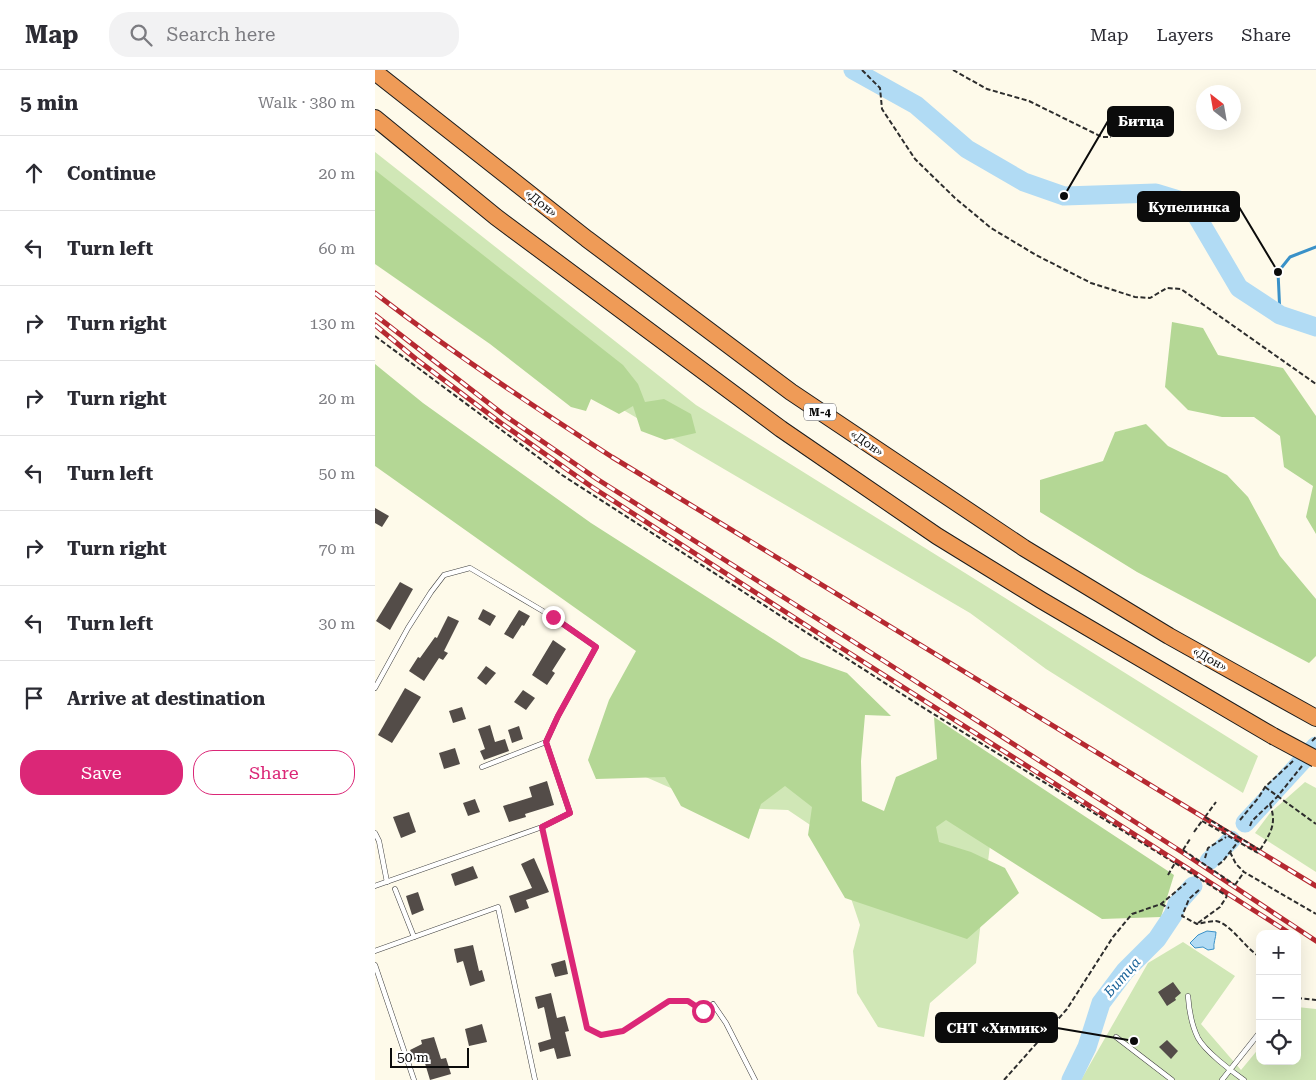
<!DOCTYPE html>
<meta charset="utf-8">
<style>
:root{--surface:#fff;--page:#f2f2f3;--text:#2b2b33;--muted:#7c7c81;--line:#e1e1e2;--accent:#db2777}
body{margin:0;font-family:"Roboto Serif",serif;background:var(--page);color:var(--text)}
.controls{position:absolute;right:15px;bottom:15px;display:grid;overflow:hidden;border-radius:10px;box-shadow:0 5px 20px #0002}
.controls button{width:45px;height:45px;display:grid;place-items:center;padding:0;border:0;border-bottom:1px solid var(--line);background:var(--surface);color:var(--text);font:25px sans-serif}
.compass{position:absolute;left:821px;top:15px;width:45px;height:45px;border-radius:50%;background:var(--surface);box-shadow:0 5px 20px #0002;rotate:329deg}
.scale{position:absolute;left:15px;bottom:12px;width:79px;box-sizing:border-box;padding-left:5px;border:2px solid #0b0b0b;border-top:0;font-size:14px;line-height:18px;white-space:nowrap;color:#0b0b0b;-webkit-text-stroke:4px #fff;paint-order:stroke}
.stop{position:absolute;width:15px;height:15px;margin:-11px;border:4px solid #db2777;border-radius:50%;background:#fff}
.stop.end{background:#db2777;border-color:#fff;box-shadow:0 1px 5px #0008}
.list{margin:0;padding:0;list-style:none}
h2{display:flex;justify-content:space-between;align-items:center;height:65px;margin:0;padding:0 20px;font-size:21px}
h2 small{font-size:16px;font-weight:400;color:var(--muted)}
.list li{display:grid;grid-template-columns:32px 1fr auto;gap:15px;align-items:center;box-sizing:border-box;height:75px;padding:0 20px;border-top:1px solid var(--line)}
.list b{display:block;font-size:19px;white-space:nowrap}
.list em{font-size:16px;font-style:normal;color:var(--muted)}
.actions{display:flex;gap:10px;padding:15px 20px}
.actions a{flex:1;padding:11px 0;border:1px solid var(--accent);border-radius:20px;text-align:center;font-size:18px;color:var(--accent)}
.actions .main{background:var(--accent);color:#fff}
.icon{flex:none;width:28px;height:28px;fill:none;stroke:currentColor;stroke-width:2;stroke-linecap:round;stroke-linejoin:round}
.map{position:relative;flex:none;width:941px;height:1010px;overflow:hidden}
header{display:flex;align-items:center;gap:30px;box-sizing:border-box;height:70px;padding:0 25px;background:var(--surface);border-bottom:1px solid var(--line)}
header strong{font-size:24px}
nav{display:flex;gap:28px;margin-inline-start:auto;font-size:18px}
.search{width:350px;height:45px;background:var(--page);display:flex;align-items:center;gap:12px;box-sizing:border-box;padding:0 18px;border-radius:20px;color:var(--muted);font-size:19px}
main{display:flex}
aside{flex:1;background:var(--surface)}
.map>svg:first-child{display:block}
.green{fill:#d0e7b6}
.forest{fill:#b4d795}
.water{fill:#b1dbf4;stroke:#3a91c8}
.lines{fill:none;stroke-linecap:round;stroke-linejoin:round}
.stream{stroke:#3a91c8;stroke-width:3}
.river{stroke:#b1dbf4;stroke-width:19}
.building{fill:#534c48}
.lane-casing{stroke:#3e3e3e;stroke-width:5.5}
.highway-casing{stroke:#1c1c1c;stroke-width:18}
.path{stroke:#2d2d2d;stroke-width:2;stroke-dasharray:5 2.5;stroke-linecap:butt}
.lane{stroke:#fff;stroke-width:4.5}
.highway{stroke:#ef9b57;stroke-width:16}
.rail-casing{stroke:#b62931;stroke-width:5}
.rail{stroke:#fff;stroke-width:3;stroke-dasharray:9;stroke-linecap:butt}
.highway-bridge-casing{stroke:#1c1c1c;stroke-width:18;stroke-linecap:butt}
.path-bridge{stroke:#2d2d2d;stroke-width:2;stroke-dasharray:5 2.5;stroke-linecap:butt}
.highway-bridge{stroke:#ef9b57;stroke-width:16}
.route{stroke:#db2777;stroke-width:6}
.labels{text-anchor:middle;dominant-baseline:central;stroke-width:5;stroke-linejoin:round;paint-order:stroke}
.shield{fill:#fff;stroke:#545454;stroke-width:1}
.shield-label{font-size:11px;font-weight:bold;fill:#0b0b0b}
.street-label{font-size:12px;fill:#0b0b0b;stroke:#fff}
.water-label{font-size:14px;font-style:italic;fill:#1a6298;stroke:#fff}
.leader{fill:none;stroke:#0b0b0b;stroke-width:2}
.callout-dot{fill:#0b0b0b;stroke:#fff;stroke-width:2}
.callout{fill:#0b0b0b;stroke:#0b0b0b;stroke-width:2}
.callout-label{font-size:14px;text-anchor:middle;font-weight:bold;fill:#fff}
</style>
<header>
<strong>Map</strong>
<div class="search"><svg class="icon" aria-label="search" viewBox="0 0 24 24"><circle cx="10" cy="10" r="6"/><path d="M15 15l6 6"/></svg>Search here</div>
<nav><a>Map</a><a>Layers</a><a>Share</a></nav>
</header>
<main>
<aside>
<h2>5 min<small>Walk · 380 m</small></h2>
<ul class="list">
<li><svg class="icon" aria-label="ahead" viewBox="0 0 24 24"><path d="M12 20V5M6 11l6-6 6 6"/></svg><div><b>Continue</b></div><em>20 m</em></li>
<li><svg class="icon" aria-label="left" viewBox="0 0 24 24"><path d="M17 20v-9H6M10 6l-5 5 5 5"/></svg><div><b>Turn left</b></div><em>60 m</em></li>
<li><svg class="icon" aria-label="right" viewBox="0 0 24 24"><path d="M7 20v-9h11M14 6l5 5-5 5"/></svg><div><b>Turn right</b></div><em>130 m</em></li>
<li><svg class="icon" aria-label="right" viewBox="0 0 24 24"><path d="M7 20v-9h11M14 6l5 5-5 5"/></svg><div><b>Turn right</b></div><em>20 m</em></li>
<li><svg class="icon" aria-label="left" viewBox="0 0 24 24"><path d="M17 20v-9H6M10 6l-5 5 5 5"/></svg><div><b>Turn left</b></div><em>50 m</em></li>
<li><svg class="icon" aria-label="right" viewBox="0 0 24 24"><path d="M7 20v-9h11M14 6l5 5-5 5"/></svg><div><b>Turn right</b></div><em>70 m</em></li>
<li><svg class="icon" aria-label="left" viewBox="0 0 24 24"><path d="M17 20v-9H6M10 6l-5 5 5 5"/></svg><div><b>Turn left</b></div><em>30 m</em></li>
<li><svg class="icon" aria-label="arrive" viewBox="0 0 24 24"><path d="M6 21V4h12l-3 4 3 4H6"/></svg><div><b>Arrive at destination</b></div></li>
</ul>
<div class="actions"><a class="main">Save</a><a>Share</a></div>
</aside>
<div class="map">
<svg width="941" height="1010" viewBox="0 0 941 1010">
<rect width="100%" height="100%" fill="#fefaea"/>
<g class="green">
<polygon points="0,82 321,335 883,686 868,723 671,599 595,543 180,300 0,157"/>
<polygon points="251,642 490,748 619,741 601,893 555,933 549,967 503,957 482,923 478,881 485,855 456,769 413,740 339,737 232,690"/>
<polygon points="930,712 941,718 941,802 880,763 895,743"/>
<polygon points="808,872 860,906 826,954 866,1000 885,977 885,991 922,991 922,937 941,939 941,1010 706,1010 773,893"/>
</g>
<g class="forest">
<polygon points="0,100 248,295 263,314 270,332 289,329 316,344 321,363 290,370 266,361 258,336 244,344 216,329 211,341 196,337 115,274 0,194"/>
<polygon points="797,252 828,258 843,285 908,298 941,346 941,464 931,447 938,416 909,397 905,366 879,347 847,347 813,340 790,317"/>
<polygon points="0,294 48,333 216,453 426,587 472,603 516,646 490,645 486,691 487,731 509,741 521,707 562,689 559,647 799,805 786,847 727,849 571,750 561,757 564,772 596,782 630,798 644,823 592,869 470,828 433,765 437,737 410,716 386,734 374,769 306,736 290,707 221,709 213,690 234,630 261,581 0,396"/>
<polygon points="771,354 793,376 852,405 873,427 905,486 941,529 941,586 934,593 762,502 665,442 665,410 728,391 740,362"/>
</g>
<path class="water" d="M832 861 841 862C841 868 838 873 839 879L833 880 828 877 820 878 815 873 823 865Z"/>
<g class="lines">
<polyline class="stream" points="905,245 903,202 915,187 941,177"/>
<g class="river">
<polyline points="478,0 541,35 592,79 649,112 689,126 781,123 814,133 864,218 905,245 941,257"/>
<polyline points="870,753 941,676"/>
<polyline points="834,791 856,770"/>
<polyline points="696,1010 712,977 726,933 750,901 782,869 798,845 802,834 818,816"/>
</g>
</g>
<g class="building">
<polygon points="0,438 14,446 7,457 0,453"/>
<polygon points="25,512 38,519 15,560 1,551"/>
<polygon points="108,539 121,546 115,556 103,549"/>
<polygon points="144,540 155,546 149,556 147,555 138,569 129,564"/>
<polygon points="73,546 84,551 69,581 73,583 68,590 64,588 49,611 34,601 43,587 45,588 60,567 62,568"/>
<polygon points="178,570 191,579 177,601 180,603 172,615 157,605"/>
<polygon points="111,596 121,603 111,615 102,608"/>
<polygon points="30,618 46,627 17,673 3,665"/>
<polygon points="148,620 160,628 151,640 139,632"/>
<polygon points="87,637 91,649 78,653 74,641"/>
<polygon points="115,655 120,672 130,669 134,681 109,690 105,681 110,679 103,659"/>
<polygon points="144,656 148,669 137,673 133,660"/>
<polygon points="80,678 85,694 69,699 64,683"/>
<polygon points="172,711 179,735 150,744 151,747 134,752 128,736 157,727 154,717"/>
<polygon points="100,729 105,742 93,746 88,733"/>
<polygon points="34,742 41,762 26,768 18,747"/>
<polygon points="159,788 174,822 151,830 154,838 140,843 134,826 157,818 146,794"/>
<polygon points="98,796 103,808 80,816 76,804"/>
<polygon points="43,822 49,840 37,845 31,826"/>
<polygon points="98,875 104,901 107,900 110,911 95,916 88,891 82,893 79,879"/>
<polygon points="190,890 193,904 180,907 176,894"/>
<polygon points="798,912 806,923 800,928 801,930 792,936 783,922"/>
<polygon points="176,923 182,948 190,946 194,961 190,962 196,986 182,989 179,978 165,982 163,973 176,969 169,937 163,939 160,927"/>
<polygon points="107,954 112,972 94,976 90,959"/>
<polygon points="59,967 66,989 71,988 76,1004 55,1010 49,990 41,993 35,980 47,974 46,970"/>
<polygon points="792,970 803,981 796,989 784,977"/>
</g>
<g class="lines">
<g class="lane-casing">
<g id="lane">
<polyline points="0,618 33,558 56,522 69,505 95,498 178,547 221,577 183,646 171,672 195,743 167,757 0,816"/>
<polyline points="107,697 171,672"/>
<polyline points="0,763 4,771 12,812"/>
<polyline points="20,819 39,867"/>
<polyline points="0,881 123,837 160,1010"/>
<polyline points="0,895 39,1010"/>
<path d="M813 926C814 940 817 956 823 968 830 981 856 1001 869 1010"/>
<polyline points="338,934 351,953 380,1010"/>
<polyline points="741,967 797,1010"/>
<polyline points="847,1010 885,962"/>
</g>
</g>
<g class="highway-casing">
<g id="highway">
<polyline points="0,2 212,169 416,322 649,478 794,566 941,648"/>
<polyline points="0,48 121,147 406,359 562,466 666,530 898,666"/>
</g>
</g>
<g class="path">
<polyline points="487,0 505,18 507,39 540,89 580,128 616,158 661,185 716,213 760,227 775,228 792,218 806,219 941,314"/>
<polyline points="578,0 612,19 654,31 727,67 736,67"/>
<polyline points="0,266 187,405 544,635 800,793 793,805"/>
<polyline points="937,671 941,667"/>
<polyline points="890,717 941,754"/>
<polyline points="830,747 841,732"/>
<polyline points="865,750 884,727 890,717 918,691"/>
<polyline points="875,756 877,751 902,727 927,696"/>
<polyline points="819,762 827,751"/>
<polyline points="168,764 212,958 226,965 248,961 294,931 313,931 327,941 336,944"/>
<polyline points="808,780 815,769"/>
<path d="M885 780C896 762 902 754 895 734"/>
<polyline points="855,782 861,794 869,802 941,844"/>
<polyline points="830,788 833,778 851,767"/>
<polyline points="843,795 848,791 862,773"/>
<polyline points="860,815 869,802"/>
<path d="M824 820 814 829 807 846 822 854C827 853 836 851 841 851 855 853 871 879 885 887"/>
<polyline points="786,834 794,838"/>
<polyline points="823,853 845,837 852,826"/>
<polyline points="922,928 941,930"/>
<polyline points="629,1010 692,939 738,867 757,844 786,834 811,813"/>
</g>
<use href="#lane" class="lane"/>
<use href="#highway" class="highway"/>
<g class="rail-casing">
<g id="rail">
<path d="M0 223C76 282 156 335 237 387L941 816"/>
<polyline points="0,245 129,345 222,409 509,591 810,784 941,871"/>
<polyline points="0,255 41,289 126,353 217,417 454,570 916,864"/>
</g>
</g>
<use href="#rail" class="rail"/>
<g class="highway-bridge-casing">
<polyline id="highway-bridge" points="898,666 941,689"/>
</g>
<g class="path-bridge">
<polyline points="830,747 885,780"/>
<polyline points="827,751 883,783"/>
<polyline points="808,780 860,815"/>
<polyline points="800,793 852,826"/>
</g>
<use href="#highway-bridge" class="highway-bridge"/>
</g>
<g class="lines">
<polyline class="route" points="178,547 221,577 183,646 171,672 195,743 167,757 212,958 226,965 248,961 294,931 313,931 328,941"/>
</g>
<g class="labels">
<rect class="shield" x="429" y="333.5" width="32" height="17" rx="4"/>
<g class="shield-label">
<text x="445" y="342">М-4</text>
</g>
<g class="street-label">
<text transform="translate(166 133) rotate(38)">«Дон»</text>
<text transform="translate(492 373) rotate(34)">«Дон»</text>
<text transform="translate(835 589) rotate(29)">«Дон»</text>
</g>
<g class="water-label">
<text transform="translate(747 907) rotate(-49)">Битца</text>
</g>
</g>
<path class="leader" d="M689 126L733 51M903 202L864 137M759 971L682 958"/>
<g class="callout-dot">
<circle cx="689" cy="126" r="5"/>
<circle cx="903" cy="202" r="5"/>
<circle cx="759" cy="971" r="5"/>
</g>
<g class="callout">
<rect x="733" y="37" width="65" height="29" rx="5"/>
<rect x="763" y="122" width="101" height="29" rx="5"/>
<rect x="561" y="943" width="121" height="29" rx="5"/>
</g>
<g class="callout-label">
<text x="766" y="56">Битца</text>
<text x="814" y="142">Купелинка</text>
<text x="622" y="963">СНТ «Химик»</text>
</g>
</svg>
<div class="controls">
<button>+</button>
<button>−</button>
<button><svg class="icon" aria-label="locate" viewBox="0 0 24 24"><circle cx="12" cy="12" r="6"/><path d="M12 2v4M12 18v4M2 12h4M18 12h4"/></svg></button>
</div>
<svg class="compass" viewBox="-18 -18 36 36"><path d="M0-13l5 13h-10z" fill="#e53935"/><path d="M0 13l5-13h-10z" fill="#7c7c81"/></svg>
<div class="scale">50 m</div>
<div class="stop" style="left:328px;top:941px"></div>
<div class="stop end" style="left:178px;top:547px"></div>
</div>
</main>
